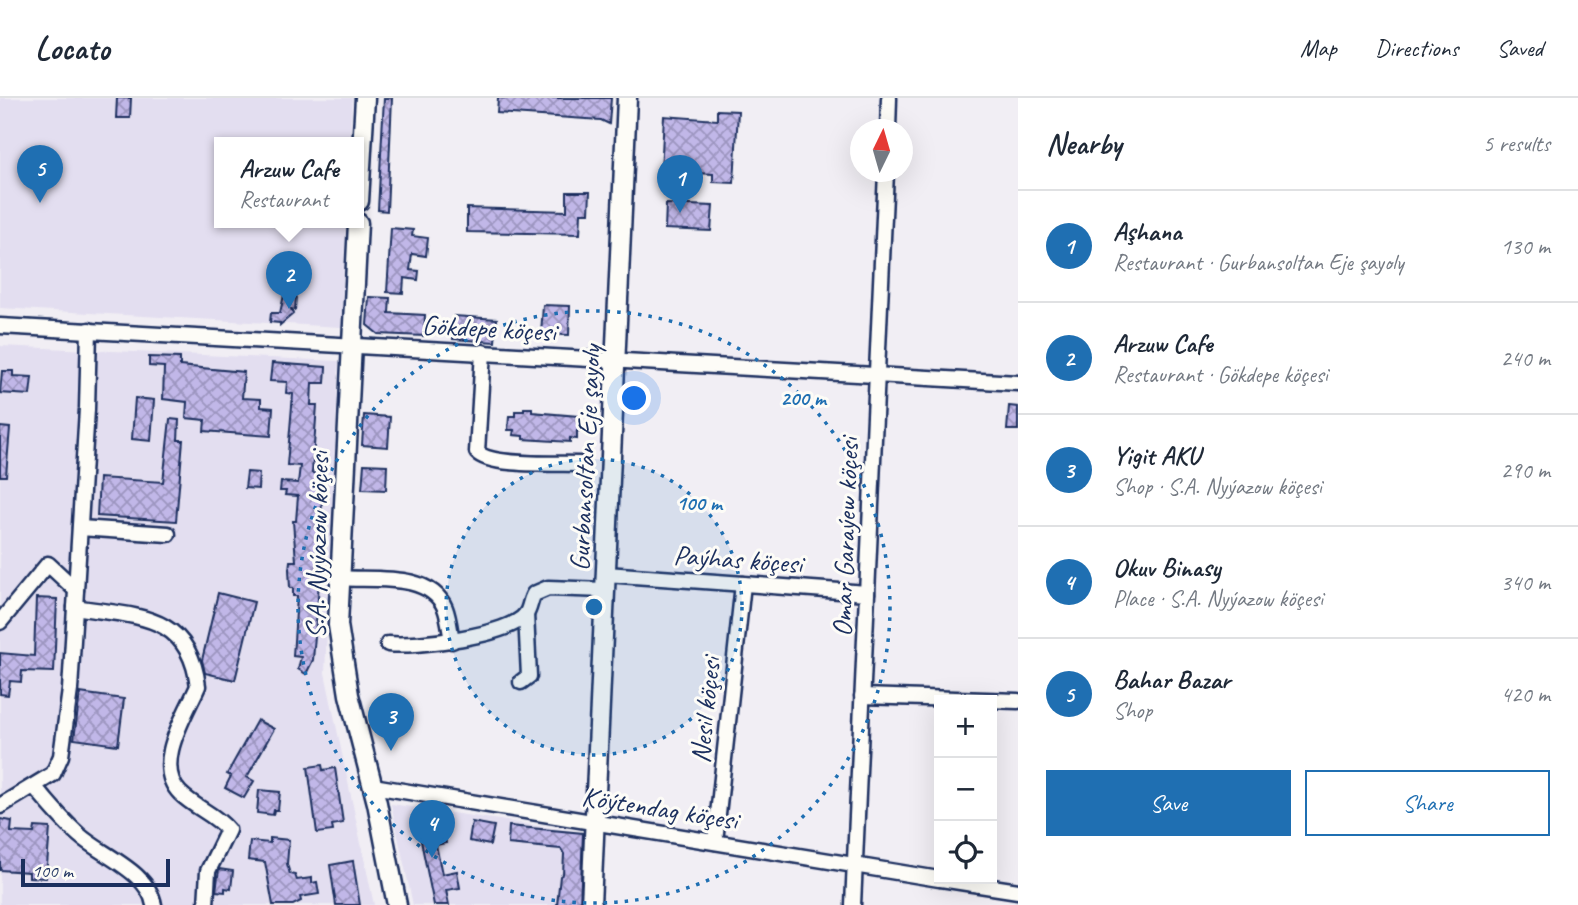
<!DOCTYPE html>
<meta charset="utf-8">
<style>
:root{--surface:#fff;--page:#f2f2f3;--text:#1f2937;--muted:#747a83;--line:#e0e1e3;--accent:#1f6fb2}
body{margin:0;font-family:Caveat,sans-serif;background:var(--page);color:var(--text)}
.controls{position:absolute;right:21px;bottom:21px;display:grid;overflow:hidden;border-radius:0px;box-shadow:0 7px 28px #0002}
.controls button{width:63px;height:63px;display:grid;place-items:center;padding:0;border:0;border-bottom:2px solid var(--line);background:var(--surface);color:var(--text);font:35px sans-serif}
.compass{position:absolute;left:850px;top:21px;width:63px;height:63px;border-radius:50%;background:var(--surface);box-shadow:0 7px 28px #0002;rotate:5deg}
.scale{position:absolute;left:21px;bottom:18px;width:149px;box-sizing:border-box;padding-left:7px;border:4px solid #1b2f5e;border-top:0;font-size:19px;line-height:24px;white-space:nowrap;color:#1b2f5e;-webkit-text-stroke:5px #fdfcf7;paint-order:stroke}
.you{position:absolute;left:635px;top:301px;width:24px;height:24px;margin:-18px;border:5px solid #fff;border-radius:50%;background:#1a73e8;box-shadow:0 0 0 10px #1a73e833}
.badge{display:grid;place-items:center;width:46px;height:46px;border-radius:50%;background:var(--accent);color:#fff;font-size:23px;font-weight:700}
.pin{position:absolute;translate:-50% -58px;filter:drop-shadow(0 2px 4px #0008)}
.pin::after{content:'';position:absolute;top:37px;width:24px;height:21px;background:inherit;clip-path:polygon(0 0,100% 0,50% 100%)}
.popup{position:absolute;left:214px;top:39px;width:150px;height:91px;box-sizing:border-box;display:grid;place-content:center;border-radius:0px;background:var(--surface);filter:drop-shadow(0 2px 5px #0005);font-size:23px;white-space:nowrap;color:var(--muted)}
.popup b{font-size:26px;color:var(--text)}
.popup::after{content:'';position:absolute;left:50%;top:100%;margin-left:-14px;border:14px solid transparent;border-top-color:var(--surface)}
.list{margin:0;padding:0;list-style:none}
h2{display:flex;justify-content:space-between;align-items:center;height:91px;margin:0;padding:0 28px;font-size:30px}
h2 small{font-size:23px;font-weight:400;color:var(--muted)}
.list li{display:grid;grid-template-columns:46px 1fr auto;gap:21px;align-items:center;box-sizing:border-box;height:112px;padding:0 28px;border-top:2px solid var(--line)}
.list b{display:block;font-size:26px;white-space:nowrap}
.list p{margin:0;font-size:23px;white-space:nowrap;color:var(--muted)}
.list em{font-size:23px;font-style:normal;color:var(--muted)}
.actions{display:flex;gap:14px;padding:21px 28px}
.actions a{flex:1;padding:16px 0;border:2px solid var(--accent);border-radius:0px;text-align:center;font-size:24px;color:var(--accent)}
.actions .main{background:var(--accent);color:#fff}
.icon{flex:none;width:38px;height:38px;fill:none;stroke:currentColor;stroke-width:2;stroke-linecap:round;stroke-linejoin:round}
.map{position:relative;flex:none;width:1018px;height:807px;overflow:hidden}
header{display:flex;align-items:center;gap:42px;box-sizing:border-box;height:98px;padding:0 35px;background:var(--surface);border-bottom:2px solid var(--line)}
header strong{font-size:33px}
nav{display:flex;gap:38px;margin-inline-start:auto;font-size:24px}
main{display:flex}
aside{flex:1;background:var(--surface)}
.map>svg:first-child{display:block}
.built{fill:#e3def0}
.building{fill:url(#building-cross-hatch);stroke:#1b2f5e;stroke-width:2}
.lines{fill:none;stroke-linecap:round;stroke-linejoin:round}
.minor-casing{stroke:#1b2f5e;stroke-width:19}
.major-casing{stroke:#1b2f5e;stroke-width:23}
.minor{stroke:#fdfcf7;stroke-width:14}
.major{stroke:#fdfcf7;stroke-width:18}
.ring{fill:none;stroke:#1f6fb2;stroke-width:3.5;stroke-dasharray:3.5 7}
.labels{text-anchor:middle;dominant-baseline:central;stroke-width:6;stroke-linejoin:round;paint-order:stroke}
.street-label{font-size:28px;fill:#1b2f5e;stroke:#fdfcf7}
.centre{fill:#1f6fb2;stroke:#fdfcf7;stroke-width:3.5}
.ring-label{font-size:21px;text-anchor:middle;font-weight:bold;fill:#1f6fb2;stroke:#fdfcf7;stroke-width:6;stroke-linejoin:round;paint-order:stroke}
</style>
<header>
<strong>Locato</strong>
<nav><a>Map</a><a>Directions</a><a>Saved</a></nav>
</header>
<main>
<div class="map">
<svg width="1018" height="807" viewBox="0 0 1018 807">
<defs>
<pattern id="building-cross-hatch" width="8" height="8" patternUnits="userSpaceOnUse" patternTransform="scale(1.75)"><rect width="8" height="8" fill="#c1b7e8"/><path d="M0 0l8 8M0 8l8-8" fill="none" stroke="#9c95bf"/></pattern>
</defs>
<rect width="100%" height="100%" fill="#f1eef4"/>
<filter id="ink" filterUnits="userSpaceOnUse"><feTurbulence type="fractalNoise" baseFrequency=".0143" numOctaves="2"/><feDisplacementMap in="SourceGraphic" scale="14" xChannelSelector="R" yChannelSelector="G"/><feConvolveMatrix kernelMatrix="1 2 1 2 8 2 1 2 1" color-interpolation-filters="sRGB"/></filter>
<g filter="url(#ink)">
<g class="built">
<polygon points="0,0 352,0 350,45 219,45 219,125 346,125 341,229 0,210"/>
<polygon points="0,248 339,263 325,575 374,807 0,807"/>
<polygon points="391,706 587,735 581,807 413,807"/>
</g>
<g class="building">
<polygon points="117,0 131,0 130,20 116,20"/>
<polygon points="384,0 392,0 387,113 378,112"/>
<polygon points="498,0 611,0 609,26 601,22 497,15"/>
<polygon points="717,12 738,13 734,85 713,84 713,76 661,73 664,18 717,22"/>
<polygon points="567,94 590,94 589,115 581,115 580,136 467,134 467,110 567,113"/>
<polygon points="666,106 713,108 711,133 665,131"/>
<polygon points="391,130 413,132 412,138 428,140 426,158 412,156 410,172 419,173 418,182 404,180 403,195 387,194"/>
<polygon points="284,197 296,198 295,212 291,211 293,216 280,227 280,225 270,224 271,215 280,215"/>
<polygon points="369,199 390,200 389,215 425,217 424,238 378,236 367,227"/>
<polygon points="543,207 570,208 569,237 541,236"/>
<polygon points="454,218 497,221 495,244 453,241"/>
<polygon points="149,259 180,260 180,268 244,274 242,300 261,301 261,309 273,310 271,338 204,333 205,322 186,320 187,304 163,301 164,269 149,268"/>
<polygon points="272,265 326,269 325,285 312,285 311,307 317,307 312,375 323,376 318,500 313,562 306,576 298,571 301,559 293,558 297,498 293,498 293,490 290,490 289,471 290,463 296,463 293,423 296,423 298,398 285,397 286,393 280,393 281,384 298,385 300,368 287,367 293,296 286,295 287,284 270,283"/>
<polygon points="2,273 13,273 13,278 32,279 30,297 0,295"/>
<polygon points="135,300 154,302 151,343 132,341"/>
<polygon points="1009,308 1018,309 1018,332 1007,332"/>
<polygon points="524,310 532,310 532,314 578,318 577,323 583,324 582,333 577,333 577,341 570,340 570,344 523,341 523,338 513,337 514,332 508,332 509,318 515,318 515,313 524,313"/>
<polygon points="364,317 390,319 388,349 362,347"/>
<polygon points="170,321 179,322 178,342 183,342 176,423 97,418 99,380 163,384"/>
<polygon points="0,329 10,330 6,378 0,378"/>
<polygon points="364,366 387,367 386,392 362,391"/>
<polygon points="247,374 259,375 258,391 245,390"/>
<polygon points="218,495 254,504 235,582 205,575 202,562"/>
<polygon points="36,500 57,501 54,574 22,573 21,584 10,583 8,597 0,596 0,555 34,558"/>
<polygon points="80,595 124,601 118,647 74,641"/>
<polygon points="257,622 274,631 247,679 254,683 244,700 225,690 231,678 227,676"/>
<polygon points="322,667 323,672 335,670 343,725 332,727 333,733 317,735 308,669"/>
<polygon points="259,692 280,694 278,712 274,712 273,717 257,715"/>
<polygon points="0,721 12,723 11,734 34,735 35,729 50,730 46,780 29,779 29,774 0,772"/>
<polygon points="472,724 494,728 490,747 469,743"/>
<polygon points="443,728 446,745 436,747 442,776 457,773 460,790 446,792 449,807 434,807 419,733"/>
<polygon points="509,728 583,735 580,807 557,807 560,778 563,776 564,756 561,751 508,746"/>
<polygon points="270,740 289,742 287,766 290,776 295,777 297,782 312,780 312,785 317,784 319,796 300,799 301,803 293,807 273,807 265,764 248,762 250,743 270,745"/>
<polygon points="353,763 360,807 336,807 330,767"/>
<polygon points="219,771 233,773 231,791 225,790 225,794 216,793"/>
</g>
<g class="lines">
<g class="minor-casing">
<g id="minor">
<polyline points="888,32 889,0"/>
<polyline points="0,228 1018,285"/>
<path d="M483 254 477 354C490 369 559 365 580 366"/>
<polyline points="80,430 168,436"/>
<polyline points="606,476 867,495"/>
<path d="M339 480C371 483 429 473 445 510 449 520 450 533 452 543"/>
<path d="M75 509C133 519 189 513 198 588 186 616 152 667 180 695 195 710 215 716 228 732L208 773 206 807"/>
<polyline points="0,524 48,466 76,492"/>
<path d="M388 546C415 549 510 538 526 516 530 511 530 502 534 496L548 490 605 492"/>
<polyline points="521,584 529,578 526,516"/>
<polyline points="862,598 1018,603"/>
<path d="M34 688C48 705 62 722 79 737 101 757 149 774 154 807"/>
<polyline points="373,688 939,781"/>
<polyline points="0,708 53,676 61,658 70,592 87,311 89,232"/>
<polyline points="715,744 743,486"/>
<polyline points="941,781 1018,793"/>
<polyline points="853,807 886,74"/>
</g>
</g>
<g class="major-casing">
<g id="major">
<polyline points="359,103 365,0"/>
<polyline points="358,125 338,527 349,597 377,705 397,807"/>
<polyline points="591,807 627,0"/>
</g>
</g>
<use href="#minor" class="minor"/>
<use href="#major" class="major"/>
</g>
</g>
<circle cx="594" cy="509" r="148" fill="#1f6fb2" fill-opacity=".12"/>
<g class="ring">
<circle cx="594" cy="509" r="148"/>
<circle cx="594" cy="509" r="296"/>
</g>
<g class="labels">
<g class="street-label">
<text transform="translate(489 230) rotate(3)">Gökdepe köçesi</text>
<text transform="translate(585 360) rotate(-87)">Gurbansoltan Eje şayoly</text>
<text transform="translate(845 439) rotate(-88)">Omar Garaýew köçesi</text>
<text transform="translate(317 447) rotate(-89)">S.A. Nyýazow köçesi</text>
<text transform="translate(738 461) rotate(4)">Paýhas köçesi</text>
<text transform="translate(705 612) rotate(-84)">Nesil köçesi</text>
<text transform="translate(660 710) rotate(9)">Köýtendag köçesi</text>
</g>
</g>
<circle cx="594" cy="509" r="10" class="centre"/>
<g class="ring-label">
<text x="803" y="307">200 m</text>
<text x="699" y="412">100 m</text>
</g>
</svg>
<div class="controls">
<button>+</button>
<button>−</button>
<button><svg class="icon" aria-label="locate" viewBox="0 0 24 24"><circle cx="12" cy="12" r="6"/><path d="M12 2v4M12 18v4M2 12h4M18 12h4"/></svg></button>
</div>
<svg class="compass" viewBox="-18 -18 36 36"><path d="M0-13l5 13h-10z" fill="#e53935"/><path d="M0 13l5-13h-10z" fill="#747a83"/></svg>
<div class="scale">100 m</div>
<div class="you"></div>
<div class="pin badge" style="left:680px;top:115px">1</div>
<div class="pin badge" style="left:289px;top:211px">2</div>
<div class="popup"><b>Arzuw Cafe</b>Restaurant</div>
<div class="pin badge" style="left:391px;top:653px">3</div>
<div class="pin badge" style="left:432px;top:760px">4</div>
<div class="pin badge" style="left:40px;top:105px">5</div>
</div>
<aside>
<h2>Nearby<small>5 results</small></h2>
<ul class="list">
<li><span class="badge">1</span><div><b>Aşhana</b><p>Restaurant · Gurbansoltan Eje şayoly</p></div><em>130 m</em></li>
<li><span class="badge">2</span><div><b>Arzuw Cafe</b><p>Restaurant · Gökdepe köçesi</p></div><em>240 m</em></li>
<li><span class="badge">3</span><div><b>Yigit AKU</b><p>Shop · S.A. Nyýazow köçesi</p></div><em>290 m</em></li>
<li><span class="badge">4</span><div><b>Okuv Binasy</b><p>Place · S.A. Nyýazow köçesi</p></div><em>340 m</em></li>
<li><span class="badge">5</span><div><b>Bahar Bazar</b><p>Shop</p></div><em>420 m</em></li>
</ul>
<div class="actions"><a class="main">Save</a><a>Share</a></div>
</aside>
</main>
